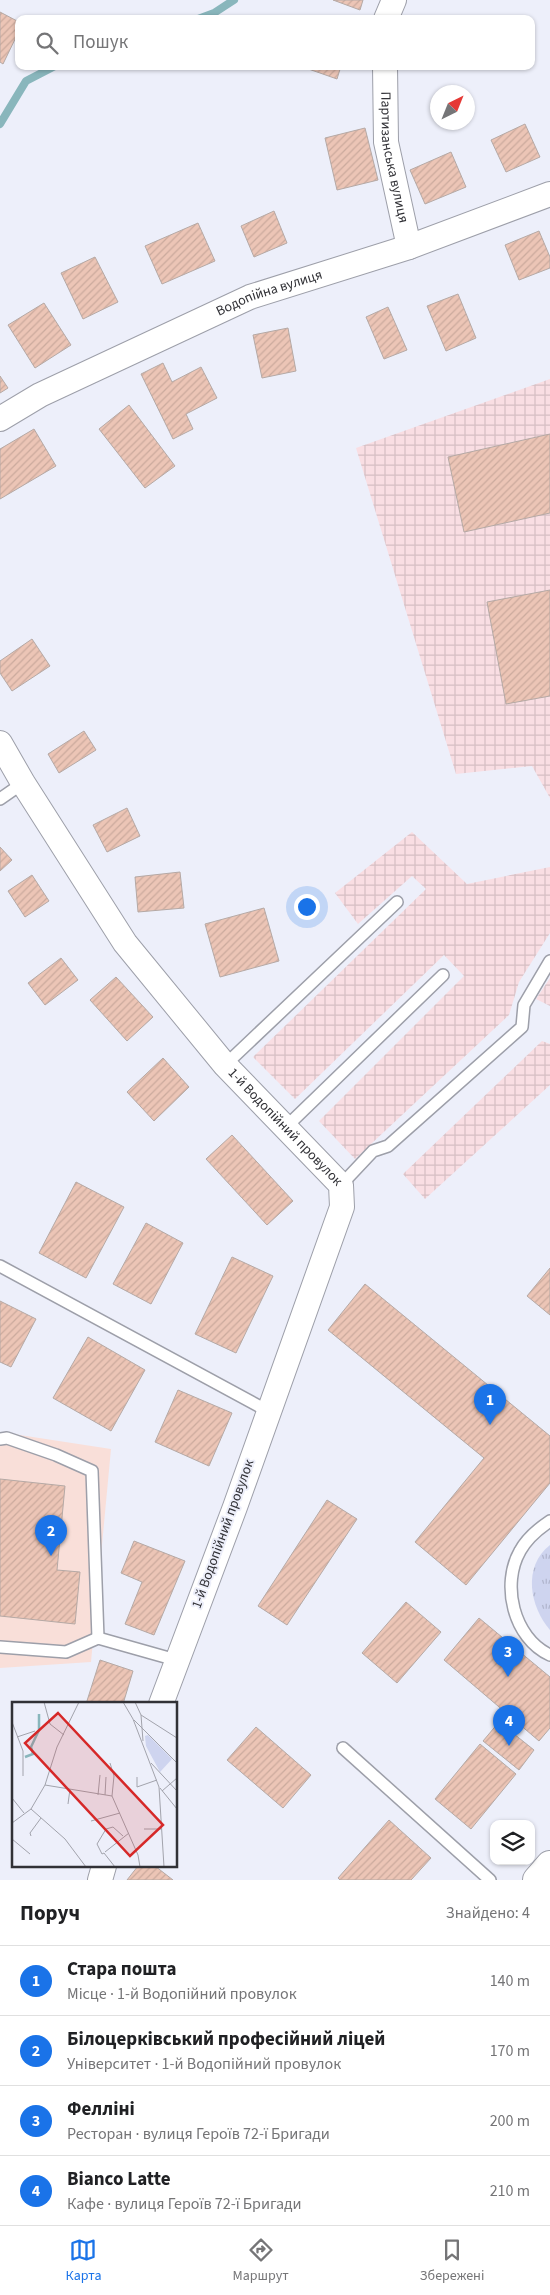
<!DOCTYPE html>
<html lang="uk">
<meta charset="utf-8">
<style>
:root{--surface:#fff;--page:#f6f6f6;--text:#202124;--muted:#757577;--line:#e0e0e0;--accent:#1a73e8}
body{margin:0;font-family:"Source Sans 3",sans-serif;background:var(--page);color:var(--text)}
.controls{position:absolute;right:15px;bottom:15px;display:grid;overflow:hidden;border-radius:10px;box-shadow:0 1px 4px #0004}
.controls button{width:45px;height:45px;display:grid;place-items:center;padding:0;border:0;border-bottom:1px solid var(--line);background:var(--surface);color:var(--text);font:25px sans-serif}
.compass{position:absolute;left:430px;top:85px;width:45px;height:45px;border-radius:50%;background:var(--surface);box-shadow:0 1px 4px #0004;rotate:43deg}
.you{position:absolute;left:306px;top:906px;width:18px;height:18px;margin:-12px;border:4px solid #fff;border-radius:50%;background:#1a73e8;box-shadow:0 0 0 8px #1a73e833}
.badge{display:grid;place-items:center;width:32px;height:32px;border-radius:50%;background:var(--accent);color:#fff;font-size:16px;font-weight:700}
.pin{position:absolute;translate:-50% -41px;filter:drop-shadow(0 1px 2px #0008)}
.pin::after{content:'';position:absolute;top:26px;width:18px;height:15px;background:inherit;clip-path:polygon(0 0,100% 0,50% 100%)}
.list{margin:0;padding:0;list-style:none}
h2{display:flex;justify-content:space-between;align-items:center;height:65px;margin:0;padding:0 20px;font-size:21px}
h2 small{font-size:16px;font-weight:400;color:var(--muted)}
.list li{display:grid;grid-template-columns:32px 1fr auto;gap:15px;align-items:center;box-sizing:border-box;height:70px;padding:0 20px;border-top:1px solid var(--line)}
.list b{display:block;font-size:19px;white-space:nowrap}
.list p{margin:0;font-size:16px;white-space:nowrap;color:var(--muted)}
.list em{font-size:16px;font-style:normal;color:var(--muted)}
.icon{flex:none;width:28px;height:28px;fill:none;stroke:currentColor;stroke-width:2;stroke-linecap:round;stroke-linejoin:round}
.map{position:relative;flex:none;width:550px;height:1880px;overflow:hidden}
.search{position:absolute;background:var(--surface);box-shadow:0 1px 4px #0004;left:15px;right:15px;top:15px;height:55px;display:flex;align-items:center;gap:12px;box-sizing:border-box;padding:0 18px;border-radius:10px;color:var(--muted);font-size:19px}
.sheet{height:345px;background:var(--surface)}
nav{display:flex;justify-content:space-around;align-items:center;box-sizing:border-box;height:70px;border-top:1px solid var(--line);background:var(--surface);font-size:14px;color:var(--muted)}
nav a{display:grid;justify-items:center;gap:2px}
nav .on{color:var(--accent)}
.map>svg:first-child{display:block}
.industrial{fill:url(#industrial-grid)}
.education{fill:#f9dfd9}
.grass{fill:url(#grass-tufts)}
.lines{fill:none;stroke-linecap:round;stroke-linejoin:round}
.stream{stroke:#89b6bc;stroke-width:8}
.building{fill:url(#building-hatch);stroke:#b5a9a5}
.lane-casing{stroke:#9d9fa9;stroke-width:14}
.street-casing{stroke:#9d9fa9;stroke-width:26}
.secondary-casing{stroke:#9d9fa9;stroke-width:30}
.lane{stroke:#fff;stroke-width:11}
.street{stroke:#fff;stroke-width:24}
.secondary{stroke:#fff;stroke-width:28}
.labels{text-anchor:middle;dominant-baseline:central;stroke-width:4;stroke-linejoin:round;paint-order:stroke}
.street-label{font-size:14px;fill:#313136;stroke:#edeffa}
.inset-river{fill:none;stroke:#89b6bc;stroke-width:2.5}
.inset-road{fill:none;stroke:#a2a3ac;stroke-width:1}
.view{fill:#d62828;fill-opacity:0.15;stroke:#d62828;stroke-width:2.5}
.inset-edge{fill:none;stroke:#313136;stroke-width:2.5}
</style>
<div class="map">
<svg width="550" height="1880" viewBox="0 0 550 1880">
<defs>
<pattern id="industrial-grid" width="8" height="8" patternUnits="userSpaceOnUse" patternTransform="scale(1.25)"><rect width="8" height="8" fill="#f9dee3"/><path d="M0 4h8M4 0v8" fill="none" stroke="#d6bfc3"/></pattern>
<pattern id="grass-tufts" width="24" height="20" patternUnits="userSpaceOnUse" patternTransform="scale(1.25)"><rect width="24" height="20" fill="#ced4ef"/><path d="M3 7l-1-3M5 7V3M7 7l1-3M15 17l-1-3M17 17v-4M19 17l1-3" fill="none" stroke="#b1b6ce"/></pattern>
<pattern id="building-hatch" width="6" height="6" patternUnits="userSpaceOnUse" patternTransform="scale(1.25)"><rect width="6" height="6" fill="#ecc5b6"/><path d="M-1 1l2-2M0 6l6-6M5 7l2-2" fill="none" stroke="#cbaa9d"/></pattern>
</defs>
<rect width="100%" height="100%" fill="#edeffa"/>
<g class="industrial">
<polygon points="550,379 550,798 532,766 456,774 356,448"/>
<polygon points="412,832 467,884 550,867 550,933 519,982 509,1015 355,1159 319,1121 464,976 444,955 295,1099 253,1057 426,889 412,876 358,924 335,893"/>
<polygon points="550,978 550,1006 536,999"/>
<polygon points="542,1041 550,1044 550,1085 425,1199 403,1174"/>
</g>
<polygon class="education" points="0,1432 111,1449 91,1662 0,1668"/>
<path class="grass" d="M550 1545V1630C530 1607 522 1567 550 1545Z"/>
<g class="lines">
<g class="stream">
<polyline points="198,19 214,13 234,0"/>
<polyline points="0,124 26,81 55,66"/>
</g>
</g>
<g class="building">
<polygon points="333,0 363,0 360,10"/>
<polygon points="0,12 19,22 19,31 3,64 0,62"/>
<polygon points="300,66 341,66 337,79"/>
<polygon points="525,124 540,157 506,172 491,140"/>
<polygon points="365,128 378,180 337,190 325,138"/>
<polygon points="451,152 466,187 425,204 410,170"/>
<polygon points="274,211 287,243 254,257 241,226"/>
<polygon points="198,223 215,261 162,284 145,246"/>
<polygon points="539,231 550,257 550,268 519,280 505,245"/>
<polygon points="95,257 118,302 83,319 61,273"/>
<polygon points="458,294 476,338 446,351 427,306"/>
<polygon points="44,303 71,345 35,368 8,325"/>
<polygon points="388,307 407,350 384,359 366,317"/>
<polygon points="288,328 296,371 262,378 253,335"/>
<polygon points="163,363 172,382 201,367 217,398 186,414 193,429 173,439 141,374"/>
<polygon points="0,376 8,388 0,393"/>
<polygon points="129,405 175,466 145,488 99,429"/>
<polygon points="34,429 56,466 0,499 0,449"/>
<polygon points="550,434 550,513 464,532 448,457"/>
<polygon points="550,590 550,696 506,704 487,602"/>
<polygon points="32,639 50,666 12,691 0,673 0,661"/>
<polygon points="84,731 96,750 59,773 48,754"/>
<polygon points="127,808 140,836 107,852 93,825"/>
<polygon points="0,847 12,860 0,871"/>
<polygon points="180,872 184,908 138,912 135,877"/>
<polygon points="32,875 49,901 25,917 8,891"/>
<polygon points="264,908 279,961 220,977 205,924"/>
<polygon points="61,958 78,980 45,1005 28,983"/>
<polygon points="116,977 153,1017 127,1041 90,1000"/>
<polygon points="163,1058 189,1087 154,1121 127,1092"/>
<polygon points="232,1135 293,1201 267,1225 206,1159"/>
<polygon points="76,1182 124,1207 86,1278 39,1253"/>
<polygon points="146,1223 183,1243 151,1304 113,1284"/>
<polygon points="232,1257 273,1276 236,1353 195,1334"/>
<polygon points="550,1268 550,1315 527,1296"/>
<polygon points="365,1284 550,1436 550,1483 466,1585 415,1542 484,1458 328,1330"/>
<polygon points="0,1301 36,1319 11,1367 0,1362"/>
<polygon points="88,1337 145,1370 111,1431 53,1398"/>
<polygon points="178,1390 232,1413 209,1466 155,1442"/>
<polygon points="0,1479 65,1486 57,1570 80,1572 75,1624 0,1616"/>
<polygon points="327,1500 357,1519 287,1625 258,1606"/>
<polygon points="134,1541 185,1561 154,1635 125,1624 142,1582 121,1573"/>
<polygon points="406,1602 441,1632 397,1683 362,1653"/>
<polygon points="479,1618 550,1677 550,1728 539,1741 444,1660"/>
<polygon points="100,1660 133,1671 123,1704 86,1704"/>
<polygon points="499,1722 534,1750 519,1770 483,1741"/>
<polygon points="256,1727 311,1775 283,1808 227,1760"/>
<polygon points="480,1744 516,1774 471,1829 435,1799"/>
<polygon points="389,1820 431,1858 411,1880 340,1880 338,1878"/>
<polygon points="138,1866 155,1866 173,1880 127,1880"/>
</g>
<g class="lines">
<g class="lane-casing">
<g id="lane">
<polyline points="0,799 23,783"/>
<polyline points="225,1065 397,902"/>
<polyline points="286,1127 443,975"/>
<polyline points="341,1185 373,1151 388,1146 522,1027 524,1005 550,961"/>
<polyline points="0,1266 268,1411"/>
<polyline points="0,1439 7,1438 56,1455 92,1471 98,1638"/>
<path d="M550 1521C538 1529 527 1538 520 1551 501 1584 513 1638 550 1655"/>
<polyline points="0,1647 66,1652 98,1638 176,1660"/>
<polyline points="343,1748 490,1880"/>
</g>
</g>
<g class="street-casing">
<g id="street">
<polyline points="386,19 394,0"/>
<path id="s1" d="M385 66 386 142 409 247"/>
<path id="s2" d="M0 419 40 395 250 297 409 247 550 194"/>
<path id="s3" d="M0 743 23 783 125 943 225 1065 341 1185 342 1207 235 1507 161 1704"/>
<polyline points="100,1880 104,1866"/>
</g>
</g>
<g class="secondary-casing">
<polyline id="secondary" points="537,1880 550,1865"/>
</g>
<use href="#lane" class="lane"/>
<use href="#street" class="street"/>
<use href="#secondary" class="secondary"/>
</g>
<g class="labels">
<g class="street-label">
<text stroke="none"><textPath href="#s1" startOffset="92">Партизанська вулиця</textPath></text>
<text stroke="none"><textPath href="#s2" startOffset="298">Водопійна вулиця</textPath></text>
<text stroke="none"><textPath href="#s3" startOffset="480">1-й Водопійний провулок</textPath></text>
<text transform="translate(223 1534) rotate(-70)">1-й Водопійний провулок</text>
</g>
</g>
<g transform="translate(12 1702)">
<rect width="165" height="165" fill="#edeffa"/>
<path d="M136 33 160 57 148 70 134 44 133 34Z" fill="#ced4ef"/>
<path class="inset-river" d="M13 55 21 52 19 45 27 28V12"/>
<path class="inset-road" d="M32 0 38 22 52 33M111 0 121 17 147 85 152 165M123 0 129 13 131 39M129 13 165 36M122 18 165 61M0 20 11 49V74M5 35 23 29M98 61 102 74 100 94M139 61 165 89M125 75V85L145 78M33 83 100 94 126 153 128 165M148 86 165 107M150 89 165 76M86 93 88 73M93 93 94 75M0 96 12 111M56 102 58 87M19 107 53 137 74 165M79 119 108 111M0 121 19 107 33 83 45 45 67 0M132 127H150M19 134 18 131 29 116M0 137 18 152M93 150 117 131M103 165 92 151 90 152 85 142 94 127 101 125 111 134"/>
<path class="view" d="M46 11 151 123 118 154 13 41Z"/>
<rect width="165" height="165" class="inset-edge"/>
</g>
</svg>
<div class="controls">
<button><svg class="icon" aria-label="layers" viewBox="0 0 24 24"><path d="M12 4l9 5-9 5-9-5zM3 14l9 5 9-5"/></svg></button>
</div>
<svg class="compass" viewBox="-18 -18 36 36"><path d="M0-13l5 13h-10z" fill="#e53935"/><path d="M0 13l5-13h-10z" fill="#757577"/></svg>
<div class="you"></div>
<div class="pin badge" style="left:490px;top:1425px">1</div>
<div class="pin badge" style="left:51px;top:1556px">2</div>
<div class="pin badge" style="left:508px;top:1677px">3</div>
<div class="pin badge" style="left:509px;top:1746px">4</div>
<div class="search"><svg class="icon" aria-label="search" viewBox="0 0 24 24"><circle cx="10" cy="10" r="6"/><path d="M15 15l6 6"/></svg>Пошук</div>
</div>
<section class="sheet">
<h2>Поруч<small>Знайдено: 4</small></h2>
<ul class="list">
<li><span class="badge">1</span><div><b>Стара пошта</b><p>Місце · 1-й Водопійний провулок</p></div><em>140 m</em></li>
<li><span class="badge">2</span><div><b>Білоцерківський професійний ліцей</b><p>Університет · 1-й Водопійний провулок</p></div><em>170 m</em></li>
<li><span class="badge">3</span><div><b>Фелліні</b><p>Ресторан · вулиця Героїв 72-ї Бригади</p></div><em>200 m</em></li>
<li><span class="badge">4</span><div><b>Bianco Latte</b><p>Кафе · вулиця Героїв 72-ї Бригади</p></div><em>210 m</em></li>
</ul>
</section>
<nav>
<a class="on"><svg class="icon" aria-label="map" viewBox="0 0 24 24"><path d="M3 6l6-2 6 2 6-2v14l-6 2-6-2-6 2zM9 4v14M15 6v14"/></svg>Карта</a>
<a><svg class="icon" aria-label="directions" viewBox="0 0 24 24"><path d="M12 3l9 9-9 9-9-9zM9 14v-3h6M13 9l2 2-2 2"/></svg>Маршрут</a>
<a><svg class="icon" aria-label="saved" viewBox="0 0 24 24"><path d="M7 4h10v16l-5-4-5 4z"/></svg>Збережені</a>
</nav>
